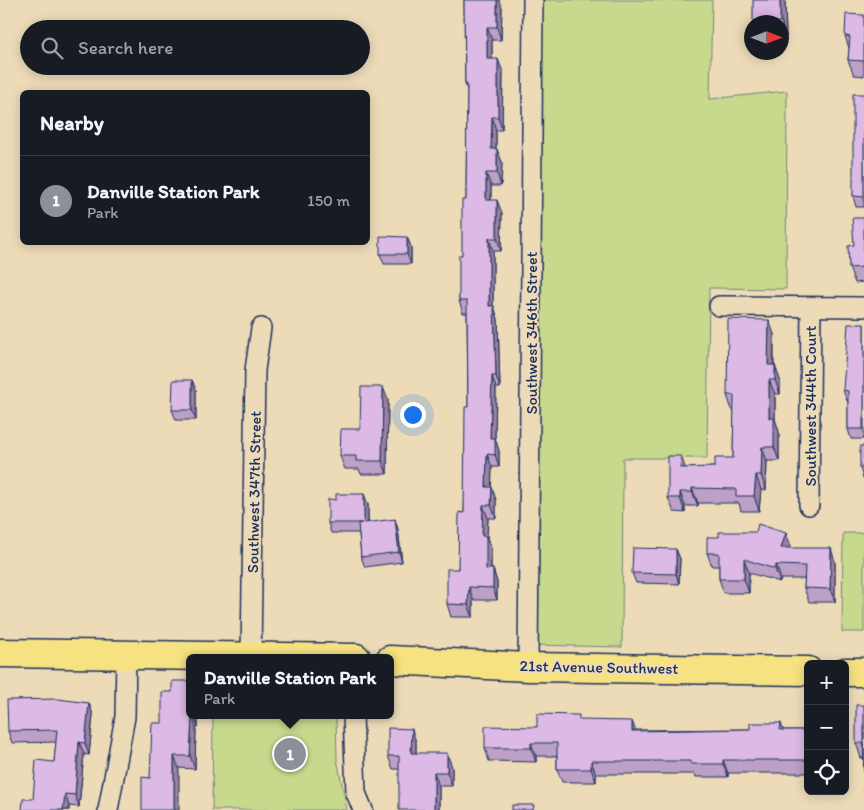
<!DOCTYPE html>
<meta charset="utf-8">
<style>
:root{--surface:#171b24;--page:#242831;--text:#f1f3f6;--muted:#9ea1a6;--line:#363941;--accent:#8c9099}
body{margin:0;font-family:Itim,sans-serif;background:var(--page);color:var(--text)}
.controls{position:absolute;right:15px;bottom:15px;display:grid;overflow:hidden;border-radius:8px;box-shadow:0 2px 12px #0003}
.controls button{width:45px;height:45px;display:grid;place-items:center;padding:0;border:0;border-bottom:1px solid var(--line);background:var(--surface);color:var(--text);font:25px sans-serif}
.compass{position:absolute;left:744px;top:15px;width:45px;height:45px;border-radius:50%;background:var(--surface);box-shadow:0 2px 12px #0003;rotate:90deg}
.you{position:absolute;left:412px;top:414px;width:18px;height:18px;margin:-12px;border:4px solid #fff;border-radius:50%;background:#1a73e8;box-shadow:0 0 0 8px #1a73e833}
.badge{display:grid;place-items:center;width:32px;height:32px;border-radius:50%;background:var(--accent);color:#fff;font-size:16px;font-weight:700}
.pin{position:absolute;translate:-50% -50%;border:2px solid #fff;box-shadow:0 1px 5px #0006}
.popup{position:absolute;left:186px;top:654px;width:208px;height:65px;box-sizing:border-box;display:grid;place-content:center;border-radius:8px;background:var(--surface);filter:drop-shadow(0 1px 4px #0005);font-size:16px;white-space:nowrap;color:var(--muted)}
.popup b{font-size:19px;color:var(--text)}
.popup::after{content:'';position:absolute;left:50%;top:100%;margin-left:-10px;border:10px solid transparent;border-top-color:var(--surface)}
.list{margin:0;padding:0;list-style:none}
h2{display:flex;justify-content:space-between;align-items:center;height:65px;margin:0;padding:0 20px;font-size:21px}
h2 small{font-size:16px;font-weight:400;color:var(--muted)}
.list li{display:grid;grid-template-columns:32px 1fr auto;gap:15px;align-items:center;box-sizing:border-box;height:90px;padding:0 20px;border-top:1px solid var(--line)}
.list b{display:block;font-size:19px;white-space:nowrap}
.list p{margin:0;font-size:16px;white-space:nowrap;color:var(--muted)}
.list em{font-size:16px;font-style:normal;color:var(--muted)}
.icon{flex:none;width:28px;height:28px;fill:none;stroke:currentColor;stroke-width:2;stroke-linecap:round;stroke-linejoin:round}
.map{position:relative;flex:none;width:864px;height:810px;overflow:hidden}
.search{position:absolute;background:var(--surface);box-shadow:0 2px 12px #0003;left:20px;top:20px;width:350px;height:55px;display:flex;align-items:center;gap:12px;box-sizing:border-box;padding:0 18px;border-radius:28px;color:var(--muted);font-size:19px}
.panel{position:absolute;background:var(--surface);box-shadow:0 2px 12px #0003;left:20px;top:90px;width:350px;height:155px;border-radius:8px}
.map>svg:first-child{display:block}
.green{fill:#c7d98d;stroke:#718476}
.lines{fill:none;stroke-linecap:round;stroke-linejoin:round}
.street-casing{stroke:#1b2f5e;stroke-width:22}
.primary-casing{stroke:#1b2f5e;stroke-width:31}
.street{stroke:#eddbb8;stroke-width:19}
.primary{stroke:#f7e281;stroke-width:28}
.wall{fill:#bda0c5;stroke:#1b2f5e}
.shaded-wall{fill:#9a82a0;stroke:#1b2f5e}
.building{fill:#dcbae5;stroke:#1b2f5e}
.labels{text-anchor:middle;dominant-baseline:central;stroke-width:4;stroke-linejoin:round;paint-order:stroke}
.street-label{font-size:16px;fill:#1b2f5e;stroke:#eddbb8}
</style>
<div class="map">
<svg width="864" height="810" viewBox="0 0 864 810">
<rect width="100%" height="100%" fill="#eddbb8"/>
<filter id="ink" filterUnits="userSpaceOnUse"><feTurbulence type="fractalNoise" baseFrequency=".02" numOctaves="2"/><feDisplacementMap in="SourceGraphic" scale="10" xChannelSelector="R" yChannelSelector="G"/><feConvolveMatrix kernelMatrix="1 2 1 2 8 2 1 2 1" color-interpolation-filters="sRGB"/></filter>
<g filter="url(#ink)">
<g class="green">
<polygon points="533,0 712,0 710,99 787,91 786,289 709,288 707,458 623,458 622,647 528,645"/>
<polygon points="843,533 864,533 864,632 842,632"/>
<polygon points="213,715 336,715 337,759 347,810 212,810"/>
</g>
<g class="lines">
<g class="street-casing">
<g id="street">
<polyline points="719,306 864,307"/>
<polyline points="809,505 811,307"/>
<polyline points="251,656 255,370 261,328"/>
<polyline points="528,667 533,0"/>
<polyline points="353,715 356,793 363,810"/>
<polyline points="108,810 125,717 126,654"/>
</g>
</g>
<g class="primary-casing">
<g id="primary">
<polyline points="0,653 356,658"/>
<polyline points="390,660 528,667 808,671"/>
<polyline points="845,672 864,672"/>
</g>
</g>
<use href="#street" class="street"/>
<use href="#primary" class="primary"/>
</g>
<g class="wall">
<polygon points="464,0 502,7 501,40 492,40 492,59 503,72 502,130 496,130 496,149 502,162 501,186 491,186 491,200 502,213 501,251 493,251 493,306 498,319 500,388 496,388 495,438 499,451 499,467 492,467 491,487 496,500 496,518 488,518 487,538 491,548 491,569 493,569 497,582 497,600 473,600 473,617 451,617 447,604 458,569 464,513 468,407 467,313 463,313 459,301 466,200 467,90 465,84"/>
<polygon points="785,0 786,37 782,37 782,22"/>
<polygon points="864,15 864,76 854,75 848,60 849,48 845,36"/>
<polygon points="864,94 864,207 856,207 853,196"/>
<polygon points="864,218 864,282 855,283 849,268 854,245"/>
<polygon points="407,237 411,247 411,264 384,264 380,254"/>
<polygon points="864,324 864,439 851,439 848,429 848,401 847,401 843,390"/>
<polygon points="774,334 774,365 780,380 780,394 775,394 775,419 779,432 779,461 767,461 766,490 761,490 759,511 741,511 739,503 698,503 698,506 685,506 685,513 674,512 668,498 685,468 715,467 733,458 734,410 732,410 727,395"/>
<polygon points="192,380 196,390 196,420 176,420 172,410"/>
<polygon points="388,400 387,474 361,474 359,469 345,469 340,456 360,429"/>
<polygon points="864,446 864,478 863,478 860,468"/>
<polygon points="368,504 368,522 398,529 402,562 365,567 361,557 359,533 331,533 328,523"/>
<polygon points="719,537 791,546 790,548 835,562 835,602 809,602 804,588 805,579 781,579 780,582 749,573 749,593 724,593 719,579 719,566 712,566 707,553"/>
<polygon points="676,549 680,559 679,584 636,583 632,573"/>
<polygon points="89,703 93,715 89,755 84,754 79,807 69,806 69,810 22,810 33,799 54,762 56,742 12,743 8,731"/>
<polygon points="864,705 864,792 864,758 861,758 856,743"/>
<polygon points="190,715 198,715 198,727 196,727 195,769 179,768 150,778 162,723"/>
<polygon points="581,720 636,730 750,729 781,723 783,730 808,730 808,773 728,773 728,777 696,777 695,774 596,774 596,782 562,782 557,769 557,756 536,756 536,762 489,761 485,748 537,727"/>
<polygon points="416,742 416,753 452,767 452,786 439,786 439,810 399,769 393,769 388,756"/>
</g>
<g class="shaded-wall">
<polygon points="497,0 499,0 502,7 501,40 497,27"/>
<polygon points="780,0 785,0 786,37 782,26 782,22 780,22"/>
<polygon points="487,27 492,40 492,72 487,59"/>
<polygon points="498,59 503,72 502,130 498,117"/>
<polygon points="492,117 496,130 496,162 491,149"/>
<polygon points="497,149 502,162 501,186 497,173"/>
<polygon points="486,173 491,186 491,213 486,200"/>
<polygon points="497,200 502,213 501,251 497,238"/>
<polygon points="407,237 411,247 411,264 407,254"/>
<polygon points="489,238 493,251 493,319 489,306"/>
<polygon points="494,306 498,319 500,388 496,376"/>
<polygon points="769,320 774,334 773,380 768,365"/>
<polygon points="775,365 780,380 780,394 775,380"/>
<polygon points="492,376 496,388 495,438 499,451 499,467 490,438"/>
<polygon points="192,380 196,390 196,420 192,410"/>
<polygon points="769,380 775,394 775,419 779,432 779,461 774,447 769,418"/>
<polygon points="383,387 388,400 387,474 382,461"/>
<polygon points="762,447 767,461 766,490 761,475"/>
<polygon points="487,454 492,467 491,500 486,487"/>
<polygon points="681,456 686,470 680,468"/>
<polygon points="756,475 761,490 759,511 754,496"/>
<polygon points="492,487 496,500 496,518 491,505"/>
<polygon points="692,488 698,503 698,506 692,492"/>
<polygon points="680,492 685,506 685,513 680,498"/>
<polygon points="364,494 368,504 368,533 364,523"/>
<polygon points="483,505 488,518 487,538 491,548 491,582 486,569 482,536"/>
<polygon points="395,519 398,529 402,562 399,552"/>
<polygon points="786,533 791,546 786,561 781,548"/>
<polygon points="831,548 835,562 835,602 830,589"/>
<polygon points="676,549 680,559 679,584 676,574"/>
<polygon points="744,559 749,573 749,593 744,579"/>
<polygon points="776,565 781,579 780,582 775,569"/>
<polygon points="493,569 497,582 497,600 493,588"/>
<polygon points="469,587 473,600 473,617 468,605"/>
<polygon points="89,703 93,715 89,755 85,743"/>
<polygon points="192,715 196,727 195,769 190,756"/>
<polygon points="194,715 198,715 198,727"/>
<polygon points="632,721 637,734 632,731"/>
<polygon points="412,729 416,742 416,766 411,753"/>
<polygon points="79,742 84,754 79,807 75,795"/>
<polygon points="531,743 536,756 536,762 531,748"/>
<polygon points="447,753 452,767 452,786 447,772"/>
<polygon points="174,756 179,768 179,810 174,810"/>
<polygon points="723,760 728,773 728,777 723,764"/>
<polygon points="591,761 596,774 596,782 591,769"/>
<polygon points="434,772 439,786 439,810 434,810"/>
<polygon points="65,794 69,806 69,810 63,810"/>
</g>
<g class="building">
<polygon points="464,0 497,0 497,27 487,27 487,59 498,59 498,117 492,117 491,149 497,149 497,173 486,173 486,200 497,200 497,238 489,238 489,306 494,306 496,376 492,376 490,438 495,438 495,455 487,454 486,487 492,487 491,505 483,505 482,536 486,536 486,569 493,569 493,588 469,587 468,605 447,604 447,569 458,569 459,512 464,513 465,407 468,407 467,301 459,301 459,255 462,255 462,200 466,200 467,84 465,84"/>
<rect x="753" y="0" width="27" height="22"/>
<polygon points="846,14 864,15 864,61 848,60 850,37 845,36"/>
<polygon points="853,94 864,94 864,197 853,196"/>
<polygon points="852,218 864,218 864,267 849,268 848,246 854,245"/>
<polygon points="380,236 407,237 407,254 380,254"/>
<polygon points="728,319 769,320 768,365 775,365 775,380 769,380 769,418 774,418 774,447 762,447 761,475 756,475 754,496 736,496 736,489 692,488 692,492 680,492 680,498 668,498 668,456 681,456 680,468 715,467 715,458 733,458 734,395 727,395"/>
<polygon points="848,324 864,324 864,418 863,418 863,429 848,429 848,391 843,390"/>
<polygon points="173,380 192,380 192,410 172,410"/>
<polygon points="361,387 383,387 382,461 356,461 356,456 340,456 341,429 360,429"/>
<rect x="860" y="446" width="4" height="22"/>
<polygon points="336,494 364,494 364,523 395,519 399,552 361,557 358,523 362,523 328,523 328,499 336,500"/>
<polygon points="758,524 786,533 781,548 831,548 830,589 804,588 805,566 776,565 775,569 744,559 744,579 719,579 719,553 707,553 707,537 719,537 719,532 756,532"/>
<polygon points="633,548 676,549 676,574 632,573"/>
<polygon points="172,681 190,681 190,715 192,715 190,756 174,756 174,810 142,810 142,777 150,778 152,723 162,723 162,692 172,692"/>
<polygon points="58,699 89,703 85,743 79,742 75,795 65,794 63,810 22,810 23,799 33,799 36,760 54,762 57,730 8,731 7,700"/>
<polygon points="856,705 864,705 864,792 864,743 856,743"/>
<polygon points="537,714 579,715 579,720 632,721 632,731 750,729 750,723 781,723 780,730 808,730 808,760 723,760 723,764 691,764 691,761 591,761 591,769 557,769 557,743 531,743 531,748 485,748 485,726 537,727"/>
<polygon points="388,728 412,729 411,753 447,753 447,772 434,772 434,810 399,810 399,756 388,756"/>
<polygon points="512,805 534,805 533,810 512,810"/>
</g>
</g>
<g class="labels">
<g class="street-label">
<text transform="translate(531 333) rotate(-90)">Southwest 346th Street</text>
<text transform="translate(810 406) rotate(-90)">Southwest 344th Court</text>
<text transform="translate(254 492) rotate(-89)">Southwest 347th Street</text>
<text transform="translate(599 667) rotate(1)">21st Avenue Southwest</text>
</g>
</g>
</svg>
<div class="controls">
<button>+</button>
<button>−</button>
<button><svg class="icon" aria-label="locate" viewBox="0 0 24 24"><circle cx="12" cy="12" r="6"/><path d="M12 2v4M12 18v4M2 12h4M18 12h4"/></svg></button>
</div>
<svg class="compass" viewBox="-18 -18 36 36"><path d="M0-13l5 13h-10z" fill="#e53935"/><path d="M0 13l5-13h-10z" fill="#9ea1a6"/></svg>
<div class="you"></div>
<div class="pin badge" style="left:290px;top:754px">1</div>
<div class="popup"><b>Danville Station Park</b>Park</div>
<div class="search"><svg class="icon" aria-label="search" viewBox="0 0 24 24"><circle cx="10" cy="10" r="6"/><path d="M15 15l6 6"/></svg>Search here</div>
<section class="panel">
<h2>Nearby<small></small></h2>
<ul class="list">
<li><span class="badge">1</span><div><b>Danville Station Park</b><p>Park</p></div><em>150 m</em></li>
</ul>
</section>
</div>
